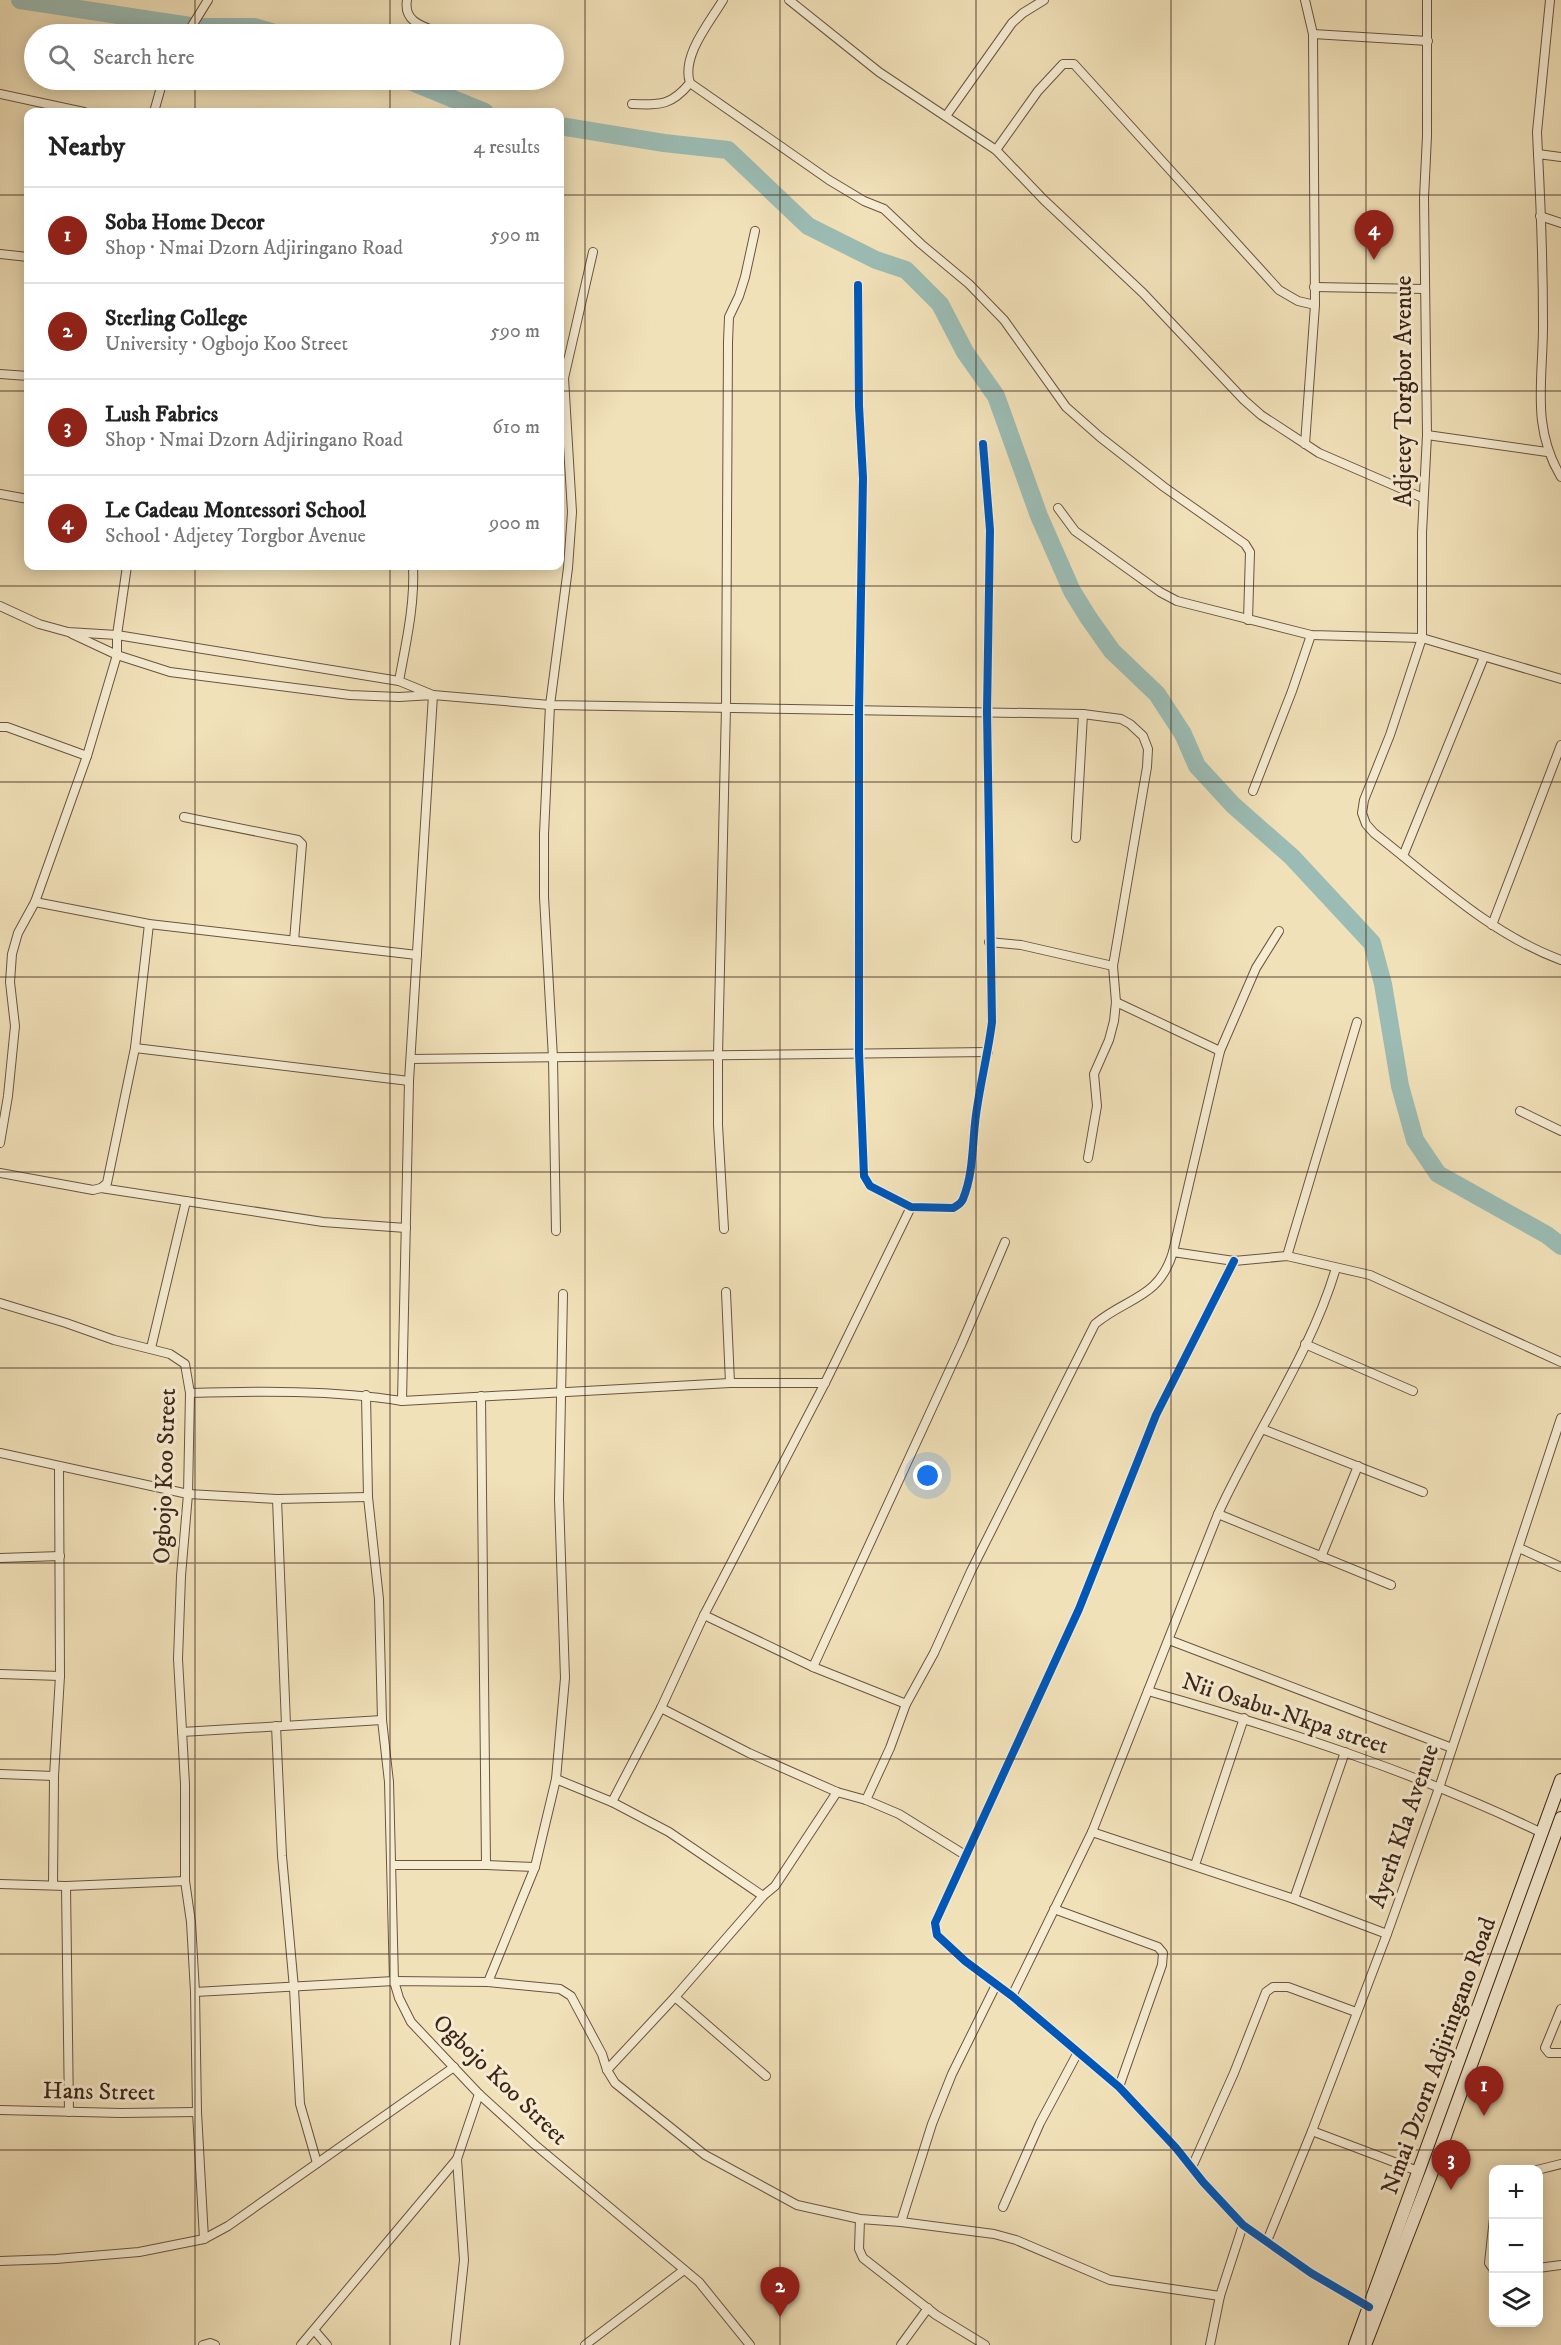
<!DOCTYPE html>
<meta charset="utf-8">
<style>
:root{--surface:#fff;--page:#f2f2f2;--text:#222;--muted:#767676;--line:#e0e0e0;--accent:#8f2418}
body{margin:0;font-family:"IM FELL DW Pica",serif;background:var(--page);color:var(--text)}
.controls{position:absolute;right:18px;bottom:18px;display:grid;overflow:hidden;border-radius:12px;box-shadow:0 3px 15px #0003}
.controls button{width:54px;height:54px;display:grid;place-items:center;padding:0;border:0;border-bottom:2px solid var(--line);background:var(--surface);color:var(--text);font:30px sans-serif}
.you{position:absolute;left:928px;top:1476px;width:21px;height:21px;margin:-15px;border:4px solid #fff;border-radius:50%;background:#1a73e8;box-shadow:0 0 0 9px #1a73e833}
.badge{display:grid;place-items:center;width:39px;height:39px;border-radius:50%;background:var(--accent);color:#fff;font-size:20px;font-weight:700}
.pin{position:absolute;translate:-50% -50px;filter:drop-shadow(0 2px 3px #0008)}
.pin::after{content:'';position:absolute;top:32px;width:21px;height:18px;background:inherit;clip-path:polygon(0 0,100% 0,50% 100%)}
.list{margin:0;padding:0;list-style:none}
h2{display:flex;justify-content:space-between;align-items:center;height:78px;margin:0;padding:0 24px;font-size:26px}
h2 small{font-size:20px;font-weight:400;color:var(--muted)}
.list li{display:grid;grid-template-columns:39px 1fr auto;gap:18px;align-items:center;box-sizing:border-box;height:96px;padding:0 24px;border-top:2px solid var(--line)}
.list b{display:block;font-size:22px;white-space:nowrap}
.list p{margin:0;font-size:20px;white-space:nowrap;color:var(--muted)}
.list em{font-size:20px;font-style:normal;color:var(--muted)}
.icon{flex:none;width:33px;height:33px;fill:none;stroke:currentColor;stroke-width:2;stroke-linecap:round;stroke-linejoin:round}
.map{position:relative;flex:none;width:1561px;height:2345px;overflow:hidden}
.search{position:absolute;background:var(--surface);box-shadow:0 3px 15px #0003;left:24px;top:24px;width:540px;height:66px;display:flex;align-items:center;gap:15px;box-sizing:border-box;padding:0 21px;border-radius:33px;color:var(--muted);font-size:22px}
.panel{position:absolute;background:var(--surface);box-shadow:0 3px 15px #0003;left:24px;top:108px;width:540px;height:462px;border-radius:12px}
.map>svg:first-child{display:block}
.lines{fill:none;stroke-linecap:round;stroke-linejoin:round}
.river{stroke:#9bbcb4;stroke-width:18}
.minor-casing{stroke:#6a5441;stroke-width:10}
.secondary-casing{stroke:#3d2519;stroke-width:14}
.minor{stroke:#f6ecd2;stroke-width:8}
.secondary{stroke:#f6ecd2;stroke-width:12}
.cycleway-casing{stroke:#f6ecd2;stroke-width:11}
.cycleway{stroke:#0057b8;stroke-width:8}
.grid{fill:none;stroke:#3d2519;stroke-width:1.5;stroke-opacity:0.55}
.labels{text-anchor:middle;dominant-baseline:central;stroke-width:6;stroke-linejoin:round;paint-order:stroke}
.street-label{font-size:24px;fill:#3d2519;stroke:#f6ecd2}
</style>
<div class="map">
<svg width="1561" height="2345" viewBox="0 0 1561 2345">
<rect width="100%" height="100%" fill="#f1e1b9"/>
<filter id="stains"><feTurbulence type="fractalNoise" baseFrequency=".00333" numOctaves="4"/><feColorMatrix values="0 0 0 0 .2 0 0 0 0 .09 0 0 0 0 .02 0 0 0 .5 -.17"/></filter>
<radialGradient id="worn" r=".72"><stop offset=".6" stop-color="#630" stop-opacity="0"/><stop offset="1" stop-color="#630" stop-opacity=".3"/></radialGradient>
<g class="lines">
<g class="river">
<polyline points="20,0 197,27 254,27 278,34"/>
<polyline points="407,80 485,112"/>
<polyline points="560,126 664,143 728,150 808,226 876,260 906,270 940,304 965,352 996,396 1039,516 1072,591 1088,617 1112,651 1157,694 1183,734 1197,766 1233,805 1292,857 1372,943 1383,984 1400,1086 1415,1140 1438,1174 1547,1235 1561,1246"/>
</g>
<g class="minor-casing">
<g id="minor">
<path d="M407 0C403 23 425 27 443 34"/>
<path d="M723 0C710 22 681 56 690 83L829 180 864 201 884 209 921 244 969 284 1004 320 1066 407 1100 437 1164 487 1245 544 1250 552 1248 620"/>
<polyline points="789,0 879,72 996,150 1044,200 1143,293 1244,400 1261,415 1319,453 1423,498"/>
<path d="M1427 0V136L1424 198 1427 435 1422 533V638L1390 735 1364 800 1362 813 1366 824 1374 833C1433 879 1490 934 1561 960"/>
<polyline points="186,34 205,30 228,34"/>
<polyline points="187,34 208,0"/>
<polyline points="1313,34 1428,41"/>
<polyline points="388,80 396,82"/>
<polyline points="0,94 84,112"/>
<path d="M632 104C660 105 671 106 690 83"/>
<polyline points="154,112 163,80"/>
<polyline points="946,116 1012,23 1023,13 1044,0"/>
<polyline points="996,150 1038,91 1063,64 1074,64 1279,290 1298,301 1315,305"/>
<polyline points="1538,154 1537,132 1550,0"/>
<path d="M1561 157 1538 154C1541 210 1543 268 1543 325 1543 381 1531 427 1561 477"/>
<polyline points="1540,216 1561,223"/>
<polyline points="0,254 28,257"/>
<path d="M858 285 859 406 863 478 859 709V1053L864 1176 870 1186 911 1207 953 1208C958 1205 961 1204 963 1199 974 1172 972 1143 976 1115 980 1084 988 1054 992 1022L987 711 990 530 983 444"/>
<polyline points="1314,287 1425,289"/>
<polyline points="0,374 28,376"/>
<polyline points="1427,435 1547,452"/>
<polyline points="1305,444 1315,305 1313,34 1305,0"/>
<polyline points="0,494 28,499"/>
<polyline points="1058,508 1075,531 1160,592 1177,601 1311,635 1422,638 1561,679"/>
<polyline points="0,606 39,624 68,632 117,635 399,681 433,695 550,705 1083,714 1121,719 1130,724 1143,736 1148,749 1147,767 1113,966 1116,1002 1114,1021 1109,1040 1094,1074 1097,1106 1088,1158"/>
<polyline points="72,634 117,655 170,672 350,695 399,697 433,695 409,1081 402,1401"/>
<path d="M399 681C406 643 415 604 413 566"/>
<polyline points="0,727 7,727 87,756"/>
<polyline points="1253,791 1292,691 1311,635"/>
<polyline points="184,817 298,840 302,844 294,941"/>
<polyline points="1076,838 1083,714"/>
<polyline points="1403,856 1484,657"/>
<polyline points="35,902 149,924 417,955"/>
<polyline points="1492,925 1561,745"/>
<polyline points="989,942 1021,945 1113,966"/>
<polyline points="1116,1002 1220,1051"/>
<polyline points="135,1048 409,1081"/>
<polyline points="411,1059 988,1052"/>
<polyline points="1520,1111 1561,1131"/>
<polyline points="0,1143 8,1096 15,1026 10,982 12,954 18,933 35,902 87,756 117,655 117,635 127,566"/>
<polyline points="0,1173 93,1190 101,1188 107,1183 135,1048 149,924"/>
<polyline points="101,1188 323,1222 406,1228"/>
<polyline points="724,1229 718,1125 718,1055 726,707 728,342 729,317 739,296 745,277 755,231"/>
<polyline points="556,1231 553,1058 544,897 544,834 550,705 568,568 572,512 564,378 593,252"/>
<polyline points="1173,1252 1220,1051 1256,968 1279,931"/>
<polyline points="1287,1256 1357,1022"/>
<polyline points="1234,1261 1156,1415 1079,1609 935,1923 937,1935 965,1961 1012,1996 1119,2087 1176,2148 1203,2182 1243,2225 1311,2273 1369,2307"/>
<polyline points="726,1292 730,1383"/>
<polyline points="0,1303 66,1323 114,1340 170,1354 185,1364 190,1393 188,1494 181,1576 178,1659 185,1784 185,1881 191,1922 195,1992 197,2112 204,2239"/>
<polyline points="1305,1344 1413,1391"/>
<polyline points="151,1348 186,1201"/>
<path d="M190 1393C259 1391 333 1390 402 1401L730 1383H825"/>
<polyline points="366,1395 368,1497 379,1599 382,1720 389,1782 394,1981 399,1998 411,2022 479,2094 534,2144 699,2282 750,2345"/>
<polyline points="481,1396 486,1865"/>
<polyline points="1262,1429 1423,1492"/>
<polyline points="0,1453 188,1494 277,1499"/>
<polyline points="1218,1514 1391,1585"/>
<polyline points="1519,1548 1561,1567"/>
<polyline points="1321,1557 1358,1466"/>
<polyline points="0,1558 60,1556"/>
<polyline points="704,1615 813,1667 906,1704 890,1748 866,1800"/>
<polyline points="1169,1640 1452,1748"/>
<polyline points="813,1667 962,1343 1005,1242"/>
<polyline points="0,1674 60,1676"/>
<path d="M1148 1691C1282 1729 1416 1772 1542 1833"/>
<path d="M906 1704 934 1653 971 1571 1095 1324C1127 1297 1159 1299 1173 1252L1234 1261 1287 1256 1370 1275 1561 1362"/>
<polyline points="661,1708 749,1753 837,1792 866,1800 899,1814 965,1855"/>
<polyline points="286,1725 277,1499 368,1497"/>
<polyline points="276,1726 282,1856 294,1988 300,2104 317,2163"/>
<polyline points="182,1732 382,1720"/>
<polyline points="0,1774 54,1776"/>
<polyline points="556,1779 612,1802 661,1708 704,1615 825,1383 911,1207"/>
<polyline points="612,1802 669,1832 763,1896"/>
<polyline points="1092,1832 1294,1899 1387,1934"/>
<polyline points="392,1865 486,1865 535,1867"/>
<polyline points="1195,1865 1244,1718"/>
<polyline points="0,1884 66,1886 185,1881"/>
<polyline points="53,1885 54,1776 60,1676 59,1466"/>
<polyline points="66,1886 69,2112"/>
<polyline points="1294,1899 1345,1752"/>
<polyline points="1054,1909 1158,1947 1163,1953 1162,1965 1119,2087"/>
<polyline points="488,1982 535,1867 556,1779 565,1678 559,1499 563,1294"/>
<polyline points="195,1992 394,1981 488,1982 560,1989 571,1996 602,2054 607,2070 615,2083 705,2155 797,2205 860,2219 901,2222 994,2234 1016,2240 1110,2280 1220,2296"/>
<path d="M1012 1996 1092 1832 1218 1514C1255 1433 1311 1353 1336 1268"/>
<polyline points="675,1997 766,2076"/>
<polyline points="1561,2009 1545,2048 1549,2053 1561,2053"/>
<polyline points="607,2070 675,1997 763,1896 775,1886 837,1792"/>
<polyline points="0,2110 121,2113 197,2112"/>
<polyline points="1312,2131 1418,2171"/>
<polyline points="1192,2167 1234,2073 1266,1992 1273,1987 1288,1987 1356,2012"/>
<polyline points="1537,2170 1561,2164"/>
<polyline points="1003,2207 1040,2123 1077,2054"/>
<polyline points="1494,2218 1489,2263 1494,2270"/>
<polyline points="860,2219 859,2249 863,2258 936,2315 985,2345"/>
<polyline points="901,2222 932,2124 952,2074 996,1985"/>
<polyline points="1267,2241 1312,2131 1387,1934 1439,1788 1561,1418"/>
<polyline points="0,2261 56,2259 139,2252 204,2239 228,2226 454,2067"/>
<polyline points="1538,2268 1561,2265"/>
<polyline points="315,2331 327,2345"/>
<polyline points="203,2345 210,2343 215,2345"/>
<polyline points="301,2345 457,2159"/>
<polyline points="455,2345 464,2260 457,2159 479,2094"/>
<polyline points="585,2345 684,2270"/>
<polyline points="901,2345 928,2308"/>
<polyline points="1210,2345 1220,2296 1243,2225"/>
</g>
</g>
<g class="secondary-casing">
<g id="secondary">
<polyline points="1355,2345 1561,1780"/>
<polyline points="1365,2345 1432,2172 1561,1818"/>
</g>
</g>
<use href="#minor" class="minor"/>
<use href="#secondary" class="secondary"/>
<g class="cycleway-casing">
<g id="cycleway">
<path d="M858 285 859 406 863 478 859 709V1053L864 1176 870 1186 911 1207 953 1208C958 1205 961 1204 963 1199 974 1172 972 1143 976 1115 980 1084 988 1054 992 1022L987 711 990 530 983 444"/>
<polyline points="1234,1261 1156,1415 1079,1609 935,1923 937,1935 965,1961 1012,1996 1119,2087 1176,2148 1203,2182 1243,2225 1311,2273 1369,2307"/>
</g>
</g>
<use href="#cycleway" class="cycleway"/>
</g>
<path class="grid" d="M195 0V34M390 0V34M585 0V2345M780 0V2345M976 0V2345M1171 0V2345M1366 0V2345M195 80V112M390 80V112M0 195H28M560 195H1561M0 391H28M560 391H1561M195 566V2345M390 566V2345M0 586H1561M0 782H1561M0 977H1561M0 1172H1561M0 1368H1561M0 1563H1561M0 1759H1561M0 1954H1561M0 2150H1561"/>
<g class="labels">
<g class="street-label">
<text transform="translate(1404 391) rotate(-90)">Adjetey Torgbor Avenue</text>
<text transform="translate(165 1476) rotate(-88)">Ogbojo Koo Street</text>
<text transform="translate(1285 1714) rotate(18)">Nii Osabu-Nkpa street</text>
<text transform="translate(1404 1826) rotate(-71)">Ayerh Kla Avenue</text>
<text transform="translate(1439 2056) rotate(-70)">Nmai Dzorn Adjiringano Road</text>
<text transform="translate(500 2080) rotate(44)">Ogbojo Koo Street</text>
<text transform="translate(99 2092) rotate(1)">Hans Street</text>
</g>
</g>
<rect width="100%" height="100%" filter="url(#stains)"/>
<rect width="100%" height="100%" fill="url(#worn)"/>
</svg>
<div class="controls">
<button>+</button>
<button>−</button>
<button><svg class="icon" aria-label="layers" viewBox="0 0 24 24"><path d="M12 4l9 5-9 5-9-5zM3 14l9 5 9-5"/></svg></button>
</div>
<div class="you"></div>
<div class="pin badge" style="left:1484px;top:2116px">1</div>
<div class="pin badge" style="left:780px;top:2317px">2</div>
<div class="pin badge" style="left:1451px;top:2190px">3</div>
<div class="pin badge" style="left:1374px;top:260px">4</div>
<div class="search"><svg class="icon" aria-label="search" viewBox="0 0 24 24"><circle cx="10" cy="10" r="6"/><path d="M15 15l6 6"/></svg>Search here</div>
<section class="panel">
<h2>Nearby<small>4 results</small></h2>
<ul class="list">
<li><span class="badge">1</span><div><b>Soba Home Decor</b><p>Shop · Nmai Dzorn Adjiringano Road</p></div><em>590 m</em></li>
<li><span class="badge">2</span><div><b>Sterling College</b><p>University · Ogbojo Koo Street</p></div><em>590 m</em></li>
<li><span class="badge">3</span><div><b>Lush Fabrics</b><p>Shop · Nmai Dzorn Adjiringano Road</p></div><em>610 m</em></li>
<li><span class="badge">4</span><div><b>Le Cadeau Montessori School</b><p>School · Adjetey Torgbor Avenue</p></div><em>900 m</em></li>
</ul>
</section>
</div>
